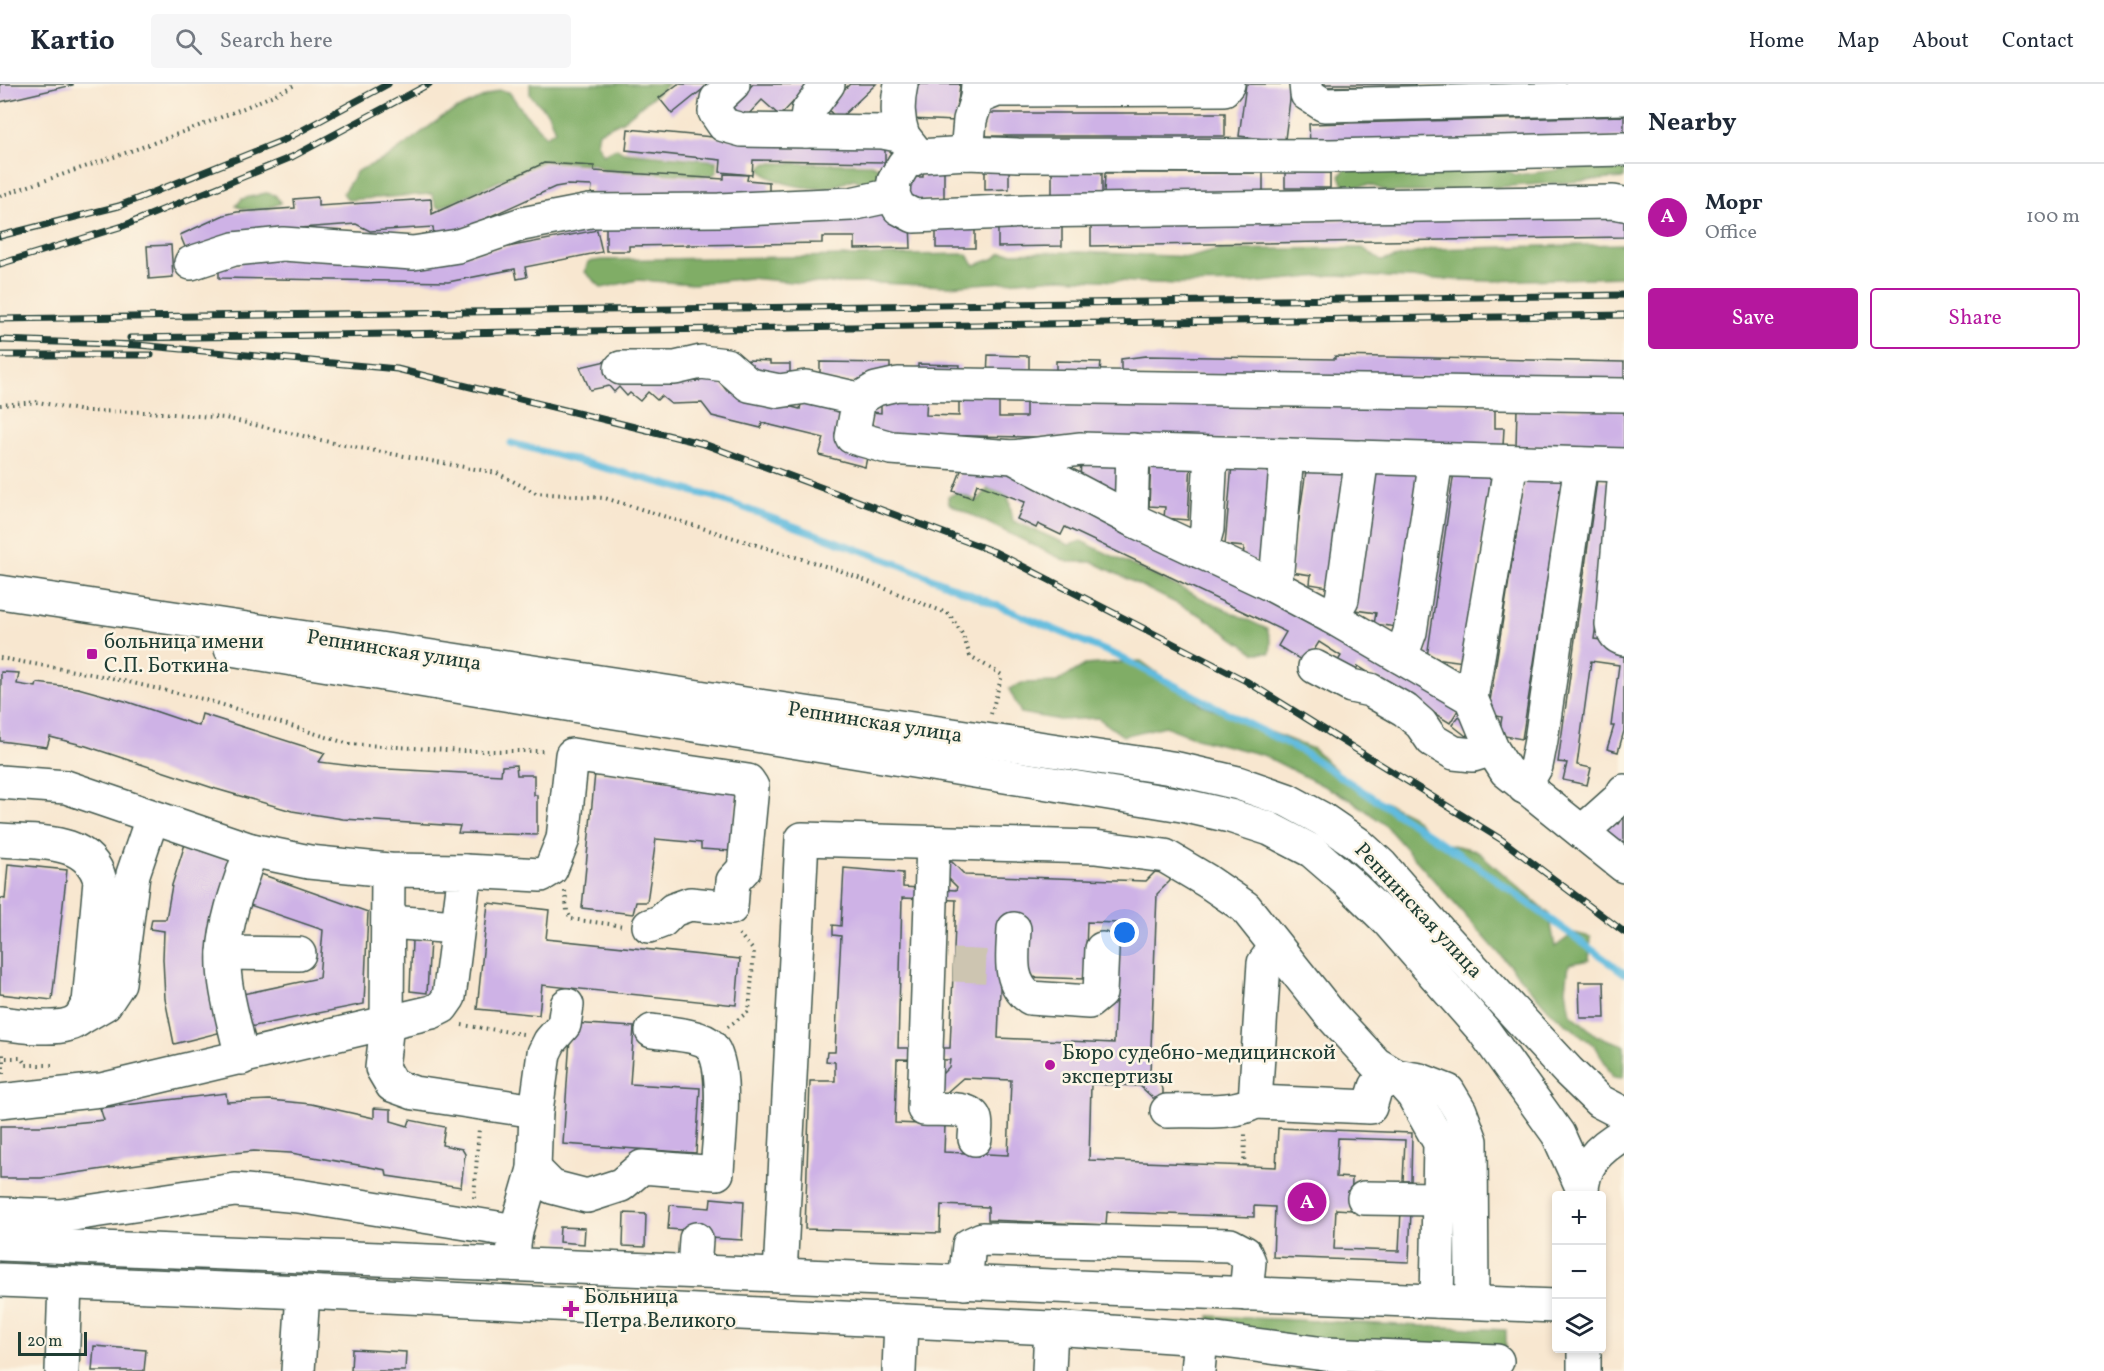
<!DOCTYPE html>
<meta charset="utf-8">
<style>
:root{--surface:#fff;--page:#f6f6f7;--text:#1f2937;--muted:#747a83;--line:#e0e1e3;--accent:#b5179e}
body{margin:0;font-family:Vollkorn,serif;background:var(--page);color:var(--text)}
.controls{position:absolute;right:18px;bottom:18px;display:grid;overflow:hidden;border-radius:6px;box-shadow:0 3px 9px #0003}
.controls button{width:54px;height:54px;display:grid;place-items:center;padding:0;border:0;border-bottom:2px solid var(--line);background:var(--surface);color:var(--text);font:30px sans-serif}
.scale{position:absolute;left:18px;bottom:15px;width:69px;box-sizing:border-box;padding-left:6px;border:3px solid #1f3d34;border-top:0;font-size:16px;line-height:21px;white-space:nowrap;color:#1f3d34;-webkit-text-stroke:4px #fcf5e5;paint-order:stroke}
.you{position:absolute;left:1125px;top:849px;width:21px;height:21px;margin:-15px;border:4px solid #fff;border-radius:50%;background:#1a73e8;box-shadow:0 0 0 9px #1a73e833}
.badge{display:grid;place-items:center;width:39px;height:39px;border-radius:50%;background:var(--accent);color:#fff;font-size:20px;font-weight:700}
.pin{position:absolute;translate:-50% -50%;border:3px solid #fff;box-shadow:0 2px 6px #0006}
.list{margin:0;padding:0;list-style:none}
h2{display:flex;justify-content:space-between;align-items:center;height:78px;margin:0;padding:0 24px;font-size:26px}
h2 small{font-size:20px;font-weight:400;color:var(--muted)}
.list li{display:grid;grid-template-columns:39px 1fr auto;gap:18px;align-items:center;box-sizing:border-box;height:108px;padding:0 24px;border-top:2px solid var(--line)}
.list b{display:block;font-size:22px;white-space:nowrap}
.list p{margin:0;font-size:20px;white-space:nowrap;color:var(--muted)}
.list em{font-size:20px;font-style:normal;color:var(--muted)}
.actions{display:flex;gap:12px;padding:18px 24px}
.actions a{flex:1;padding:14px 0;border:2px solid var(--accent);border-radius:6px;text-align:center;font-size:21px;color:var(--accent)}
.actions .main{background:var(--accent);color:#fff}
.icon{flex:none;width:33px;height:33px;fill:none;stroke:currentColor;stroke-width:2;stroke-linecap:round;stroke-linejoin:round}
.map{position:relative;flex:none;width:1624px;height:1287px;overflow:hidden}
header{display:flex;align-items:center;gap:36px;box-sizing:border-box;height:84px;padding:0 30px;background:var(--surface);border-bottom:2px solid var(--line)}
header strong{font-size:28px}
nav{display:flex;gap:33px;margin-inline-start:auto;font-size:21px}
.search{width:420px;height:54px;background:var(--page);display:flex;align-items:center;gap:15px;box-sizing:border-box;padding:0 21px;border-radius:6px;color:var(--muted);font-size:22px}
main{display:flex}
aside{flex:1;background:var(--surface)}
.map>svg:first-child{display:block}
.forest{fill:#80ad66;stroke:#50754d;stroke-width:1.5}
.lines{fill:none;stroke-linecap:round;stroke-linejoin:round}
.stream{stroke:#60bbde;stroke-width:7}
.building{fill:#ceb2e6;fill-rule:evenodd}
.minor-tunnel{stroke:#cdc5b1;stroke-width:33;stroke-dasharray:33 16;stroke-linecap:butt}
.minor-casing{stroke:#40564b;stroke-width:36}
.path{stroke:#40564b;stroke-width:4;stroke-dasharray:1.5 4.5;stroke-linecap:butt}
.minor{stroke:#fff;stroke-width:33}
.rail-casing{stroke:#1f3d34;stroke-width:7}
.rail{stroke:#fcf5e5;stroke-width:4.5;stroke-dasharray:14;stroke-linecap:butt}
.poi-dot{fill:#b5179e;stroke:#fcf5e5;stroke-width:2}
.labels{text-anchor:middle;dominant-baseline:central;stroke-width:5;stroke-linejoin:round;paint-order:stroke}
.poi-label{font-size:21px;fill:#1f3d34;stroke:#fcf5e5;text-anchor:start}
.street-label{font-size:21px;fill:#1f3d34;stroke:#fcf5e5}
</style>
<header>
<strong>Kartio</strong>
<div class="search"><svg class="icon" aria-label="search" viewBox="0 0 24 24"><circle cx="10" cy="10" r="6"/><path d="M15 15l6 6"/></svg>Search here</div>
<nav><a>Home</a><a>Map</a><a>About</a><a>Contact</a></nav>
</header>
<main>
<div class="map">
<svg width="1624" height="1287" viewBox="0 0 1624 1287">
<rect width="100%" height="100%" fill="#fcf5e5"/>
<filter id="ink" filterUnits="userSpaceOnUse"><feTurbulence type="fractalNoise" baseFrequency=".0167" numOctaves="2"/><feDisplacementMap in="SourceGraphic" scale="12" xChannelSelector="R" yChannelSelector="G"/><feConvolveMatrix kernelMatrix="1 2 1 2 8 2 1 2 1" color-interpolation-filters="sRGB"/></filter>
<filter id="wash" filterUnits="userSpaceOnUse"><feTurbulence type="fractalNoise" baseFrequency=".008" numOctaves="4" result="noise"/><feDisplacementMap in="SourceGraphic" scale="24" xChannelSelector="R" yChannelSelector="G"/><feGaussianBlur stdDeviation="1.35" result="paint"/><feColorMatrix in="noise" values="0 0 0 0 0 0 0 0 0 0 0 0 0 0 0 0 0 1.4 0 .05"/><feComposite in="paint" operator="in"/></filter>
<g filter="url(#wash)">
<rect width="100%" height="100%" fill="#f8e7d0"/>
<g class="forest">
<polygon points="530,0 669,0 622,37 599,48 597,59 603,70 617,64 623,68 716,77 717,87 712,92 603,86 594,80 543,77 440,124 436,122 432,110 348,116 343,109 357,87 387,74 445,31 499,6 509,8 525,30 546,52 555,46 548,29 530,11"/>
<polygon points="1624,78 1624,94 1430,108 1388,108 1370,101 1345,103 1340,92 1346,83 1500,83 1516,91"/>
<path d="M766 79 871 80 880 84 883 91 879 99 872 103 854 95C845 98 835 103 827 104 810 106 769 99 760 85Z"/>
<path d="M266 109 275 111 281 119C269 125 249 129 236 122L242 115Z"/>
<polygon points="1624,160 1624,193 1489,197 1333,191 1251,199 1175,200 1060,194 948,202 878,199 802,199 750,194 694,200 637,196 602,204 585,188 588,178 601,176 966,170 975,181 995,174 1001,169 1080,168 1192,173 1218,166 1363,164 1381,177 1433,165"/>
<polygon points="989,404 1008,411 1013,437 1069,461 1081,457 1267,545 1271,558 1270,569 1255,569 1200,531 1093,478 1068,478 949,420 948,413 957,408 977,417"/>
<polygon points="1141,577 1200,620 1313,665 1356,704 1411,731 1438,758 1476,766 1549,830 1555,863 1574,849 1591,853 1589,876 1569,880 1566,905 1570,929 1597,952 1624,961 1623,994 1613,993 1596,963 1550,927 1384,740 1351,716 1263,671 1196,654 1165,642 1123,652 1098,634 1060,636 1021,629 1009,605 1022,599 1057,598 1085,581"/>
<polygon points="1209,1232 1506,1246 1506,1287 1209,1247"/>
</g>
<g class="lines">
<polyline class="stream" points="511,359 714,413 898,480 1118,572 1303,668 1477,782 1624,889"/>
</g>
<g id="blocks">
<g class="building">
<polygon points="0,0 73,0 73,1 0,18"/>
<polygon points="678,0 709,0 672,30 659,14"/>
<polygon points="753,0 810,0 780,32 762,16 744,35 732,23"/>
<polygon points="850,0 876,0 838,36 826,23"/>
<polygon points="913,0 960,0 956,37 909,35"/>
<polygon points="1246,0 1292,0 1284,63 1262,60 1263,55 1239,52"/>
<polygon points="1314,0 1415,0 1415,2 1314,3"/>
<rect x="986" y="29" width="239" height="23"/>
<polygon points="1624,32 1624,53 1310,61 1309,40"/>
<polygon points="628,45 755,57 885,59 885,78 753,76 752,91 720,88 721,76 626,66"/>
<polygon points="544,79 594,82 594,87 724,95 724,90 748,91 747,96 769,98 769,111 591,111 592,102 567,101 555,103 449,151 434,152 433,143 370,147 356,140 242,148 188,170 180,151 224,131 237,128 295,124 294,115 318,113 318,122 431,115 432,130"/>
<polygon points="1009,80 1009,105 985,106 985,81"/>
<rect x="1285" y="81" width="45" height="23"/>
<polygon points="923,83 944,83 944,116 905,116 906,93 923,93"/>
<polygon points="1052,87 1102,87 1102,115 1052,114"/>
<polygon points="1105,89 1263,89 1263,110 1104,109"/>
<polygon points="890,129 890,138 910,138 911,164 855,165 855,153 822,153 822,159 629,162 629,167 606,167 606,141"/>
<polygon points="1624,133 1624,153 1091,162 1091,139"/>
<polygon points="1062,137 1062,162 998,163 998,138"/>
<rect x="936" y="139" width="39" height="25"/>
<polygon points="597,146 602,168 525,183 527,193 517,195 515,185 448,198 219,194 219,181 241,181 242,174 434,177"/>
<polygon points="171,161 173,193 149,195 147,162"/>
<polygon points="988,271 1029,272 1029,295 987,294"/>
<polygon points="1146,272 1335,275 1335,272 1624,278 1624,297 1121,290 1121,275"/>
<polygon points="610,276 679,298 699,297 699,285 719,285 719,297 727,307 800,325 802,316 843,318 835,350 846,353 869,364 865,383 819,371 824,354 762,339 761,344 712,332 702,319 671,320 661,312 657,316 648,308 640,317 630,309 627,312 619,303 614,308 609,302 590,306 580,283"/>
<polygon points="748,276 770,277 770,280 790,280 790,291 747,290"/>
<polygon points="1056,277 1101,278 1100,288 1056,288"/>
<polygon points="820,278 890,279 890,292 864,291 864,297 820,296"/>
<polygon points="918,280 960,281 959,293 918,292"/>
<polygon points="927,309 926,331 959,332 959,311 999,312 999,333 1026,333 1026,314 1495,323 1495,344 1504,344 1503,362 872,350 872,328 881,329 881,317"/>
<polygon points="1517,324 1624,326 1624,364 1516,362"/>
<polygon points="967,371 1029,395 1298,524 1460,623 1450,639 1358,582 1352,592 1335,582 1341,572 1319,558 1306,579 1278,562 1286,548 1065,443 1061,451 1038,440 1036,444 1017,435 1025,418 977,400 972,414 953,407"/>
<polygon points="1119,374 1118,410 1099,409 1099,398 1080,397 1081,376"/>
<polygon points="1151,374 1191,376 1188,436 1164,434 1165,423 1149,422"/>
<polygon points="1232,380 1270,383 1261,477 1243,476 1244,463 1225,461"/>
<polygon points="1307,380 1345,386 1328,503 1310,500 1311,491 1291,488"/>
<polygon points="1376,384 1420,390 1397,543 1374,540 1376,529 1355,526"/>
<polygon points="1454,388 1491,393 1464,578 1427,573"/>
<polygon points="1526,388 1564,388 1522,655 1499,651 1502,633 1488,630"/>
<polygon points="1597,396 1616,398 1594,555 1624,559 1624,647 1618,668 1607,665 1614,642 1611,642 1619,581 1591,577 1577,681 1591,684 1587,701 1563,696 1567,679 1558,678"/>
<polygon points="1,588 19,589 17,600 36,603 37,599 78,604 125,617 199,642 202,630 325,669 319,678 369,684 501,691 502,682 516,681 517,691 534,691 534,711 537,711 537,751 458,749 460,742 343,735 292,727 216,705 86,662 50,653 47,663 0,657"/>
<polygon points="1460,631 1474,642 1466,652 1452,641"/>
<polygon points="595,689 738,704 731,767 701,765 701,759 656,755 647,818 636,818 633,830 582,824"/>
<polygon points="1624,732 1624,765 1601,752 1610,735 1619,740"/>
<polygon points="185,760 232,777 222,948 174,960 165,915 163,875 164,847 150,845 152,835 166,835 172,801"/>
<path d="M945 778H952L965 791 1146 797 1158 785 1170 789V797L1157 810 1150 989 1163 1005V1010L1160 1014H1153L1140 1002 1091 1000 1089 1076 1276 1083 1278 1044 1412 1049 1411 1097H1403L1405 1056 1338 1054 1336 1093 1352 1094 1351 1126 1336 1125 1334 1165 1399 1167 1401 1126H1411L1409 1178 1273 1173 1275 1123 1254 1122V1133L1107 1128 1106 1141 988 1136V1123L941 1121 940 1149 805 1145 810 997H835V978L826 977 827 968H835L841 852 833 851V841L841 842 844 784 903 789V803L956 806 957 803 942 788ZM902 814 956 816 950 964H898ZM1003 835 1029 836 1027 893 1085 895 1087 838 1119 839 1114 959 998 954ZM897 975 950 976 949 983 935 997 939 1008 946 1009 963 994 1011 996 1008 1071 944 1068 945 1041 895 1039Z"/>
<polygon points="8,780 67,786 52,916 0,910 0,814 5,815"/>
<polygon points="255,788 368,828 364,920 244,944 238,911 319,894 323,846 244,819"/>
<polygon points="488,819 549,826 546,855 740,875 736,921 542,901 539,931 477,925"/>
<polygon points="412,856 430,856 427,909 410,907"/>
<polygon points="1579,898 1604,898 1605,934 1580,934"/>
<polygon points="571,939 634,943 630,1000 700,1004 696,1069 563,1060"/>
<polygon points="226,1009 227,1018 270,1016 311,1020 374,1034 374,1024 391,1025 391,1037 408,1042 410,1036 445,1043 442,1061 462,1065 465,1070 461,1103 387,1092 386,1086 291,1069 254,1067 173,1075 41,1094 0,1094 0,1042 41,1042 104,1036 100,1024"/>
<polygon points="711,1114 744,1117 742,1156 711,1154 711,1148 668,1145 670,1121 710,1124"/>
<polygon points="624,1129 646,1130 645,1163 623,1162"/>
<polygon points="560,1143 585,1144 584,1160 559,1158"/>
<polygon points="94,1262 146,1266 144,1287 92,1287"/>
<polygon points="352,1265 406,1268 405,1287 351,1287"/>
</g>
</g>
</g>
<g filter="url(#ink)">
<use href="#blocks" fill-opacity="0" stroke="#40564b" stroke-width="1.5"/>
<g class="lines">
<polyline class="minor-tunnel" points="953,881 1001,883"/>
<g class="minor-casing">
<g id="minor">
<polyline points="733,0 717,15 715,28 724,41 742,46 883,48 903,52 919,72"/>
<path d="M901 0C897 19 897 34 903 52"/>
<polyline points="1306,0 1307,10 1324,21 1624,14"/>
<polyline points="977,14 997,6 1224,5 1228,0"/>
<polyline points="806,47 808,27 828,0"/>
<polyline points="1624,65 1330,72 1018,71 967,69 919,72 904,80 894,97 893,111 899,124 914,132 1028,127 1613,118 1624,120"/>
<polyline points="967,69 970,36 977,14 978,0"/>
<polyline points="191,179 234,165 283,160 413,169 458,162 522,140 590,127 719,126 851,120 893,111"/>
<polyline points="621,284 675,284 701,278 726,281 749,301 779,307 806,303 859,315 852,353 891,364 1013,373 1131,435 1272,501 1332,533 1471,614 1492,665 1506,687 1624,782"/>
<polyline points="859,315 876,305 898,300 1624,311"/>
<polyline points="1013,373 1081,365 1624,381"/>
<path d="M1624 398 1612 540C1613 548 1616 553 1624 555"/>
<polyline points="1131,435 1133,366"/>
<polyline points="1201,467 1207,445 1211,369"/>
<polyline points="1272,501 1277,486 1287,371"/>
<polyline points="0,508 1178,685 1238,699 1287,716 1322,735 1357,759 1382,782 1444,853 1568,987 1599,1017 1624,1030"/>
<polyline points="1332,533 1342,515 1362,373"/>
<polyline points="231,565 1182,721 1230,732 1270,745 1312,767 1349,799 1387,836 1484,947 1558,1050 1581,1101"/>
<polyline points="1401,573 1410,548 1436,376"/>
<polyline points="1315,583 1351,602 1370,606 1405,626 1421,640 1432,656 1454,669 1473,671 1492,665"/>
<polyline points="1471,614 1511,378"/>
<polyline points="0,698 66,703 251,766 309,778 388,786 465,787 449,913 442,923 432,928 101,1006 0,1017"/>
<polyline points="1524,703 1536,682 1541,656 1581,380"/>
<polyline points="1582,748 1620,714 1624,707"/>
<path d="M0 756C36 759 90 753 100 797L89 919C86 923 83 931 79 935 64 949 19 941 0 939"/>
<path d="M933 759 924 1025C936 1026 971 1022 975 1035 977 1040 975 1049 975 1055"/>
<polyline points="388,786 387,940 382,984 392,1001 414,1009 536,1027"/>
<polyline points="465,787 541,791 551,785 563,755 572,671 748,697 752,703 744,785 733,797 731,824 690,820 673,826 662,837 649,842"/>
<polyline points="389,838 457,843"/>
<path d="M1014 845C1013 871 1007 898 1030 914L1089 918 1100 909 1102 865"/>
<polyline points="224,869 299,870"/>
<polyline points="79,935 105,920 119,899 133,790 152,734"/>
<path d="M242 974C235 941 222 901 224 869 226 833 240 799 251 766"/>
<polyline points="1255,1018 1370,1023 1376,1003 1396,992 1420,996 1448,1007 1460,1027 1471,1057 1472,1218"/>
<path d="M1167 1027C1195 1025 1230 1032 1255 1018L1264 879 1276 863"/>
<path d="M534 1085 552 1103 587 1112 621 1101 642 1083 717 1089C718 1060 730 983 710 961 701 951 665 949 652 947"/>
<path d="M1582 1112C1581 1081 1599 1064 1624 1050"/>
<polyline points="1364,1114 1438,1115"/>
<polyline points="0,1130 60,1132 235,1106 299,1112 516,1147"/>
<polyline points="0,1160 1556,1222"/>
<polyline points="513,1169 516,1147 534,1085 536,1027 544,969 550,957 564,941 567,921"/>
<polyline points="694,1187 696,1155"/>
<polyline points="780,1191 802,755 1095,763 1165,772 1207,797 1245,823 1330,930 1376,980 1396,992 1413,1011 1440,1059 1437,1217"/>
<polyline points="0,1196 303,1208 1051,1244 1201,1254 1325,1270 1497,1277"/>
<polyline points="965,1199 969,1161 982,1155 1230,1161 1245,1169 1249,1178 1246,1210"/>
<polyline points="1584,1264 1584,1287"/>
<polyline points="62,1287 65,1199"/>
<polyline points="298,1287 303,1208"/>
<polyline points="899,1287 901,1237"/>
<polyline points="1049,1287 1051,1244"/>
<polyline points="1198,1287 1201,1254"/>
</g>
</g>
<g class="path">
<path d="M0 112C100 77 201 46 297 0"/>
<polyline points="0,321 38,318 83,327 148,328 225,334 338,360 497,389 536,409 605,414 841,487 949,530 963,551 970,572 1002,591 991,630"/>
<polyline points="0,574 102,592 207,616 349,660 463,667 545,667"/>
<polyline points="565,807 567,827 571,835 624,842"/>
<polyline points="462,941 523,950"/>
<polyline points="728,943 749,927 754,867 739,850"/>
<polyline points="0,974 21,974 26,981 55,981"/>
<polyline points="3,990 3,967"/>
<polyline points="1244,1082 1245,1050"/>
<polyline points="474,1114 479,1044"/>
</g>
<use href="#minor" class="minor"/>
<g class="rail-casing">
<g id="rail">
<polyline points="0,152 119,122 286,55 388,0"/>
<polyline points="0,180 123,142 292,73 429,0"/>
<polyline points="0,235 1624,211"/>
<polyline points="130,254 1624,231"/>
<polyline points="2,256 138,261 397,285 704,360 995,468 1246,597 1502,756 1624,848"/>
<polyline points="0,271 151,271"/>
</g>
</g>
<use href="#rail" class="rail"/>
</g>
</g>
<g class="poi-dot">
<rect x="86" y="564" width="12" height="12" rx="3"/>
<circle cx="1050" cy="981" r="6"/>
<path d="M568 1216h6v6h6v6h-6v6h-6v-6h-6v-6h6z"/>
</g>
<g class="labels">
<g class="poi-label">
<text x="104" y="558">больница имени<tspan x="104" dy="24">С.П. Боткина</tspan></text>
<text x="1062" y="969">Бюро судебно-медицинской<tspan x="1062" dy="24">экспертизы</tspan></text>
<text x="584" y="1213">Больница<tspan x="584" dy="24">Петра Великого</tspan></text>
</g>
<g class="street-label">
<text transform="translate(394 567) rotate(9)">Репнинская улица</text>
<text transform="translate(875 639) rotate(9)">Репнинская улица</text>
<text transform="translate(1418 827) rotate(47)">Репнинская улица</text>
</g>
</g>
</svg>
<div class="controls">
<button>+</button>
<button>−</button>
<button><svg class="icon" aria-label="layers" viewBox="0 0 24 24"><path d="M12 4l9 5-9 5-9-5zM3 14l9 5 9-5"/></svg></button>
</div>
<div class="scale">20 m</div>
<div class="you"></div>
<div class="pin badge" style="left:1307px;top:1118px">A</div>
</div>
<aside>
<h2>Nearby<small></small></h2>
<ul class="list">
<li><span class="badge">A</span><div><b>Морг</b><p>Office</p></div><em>100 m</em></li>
</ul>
<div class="actions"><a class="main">Save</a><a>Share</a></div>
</aside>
</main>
